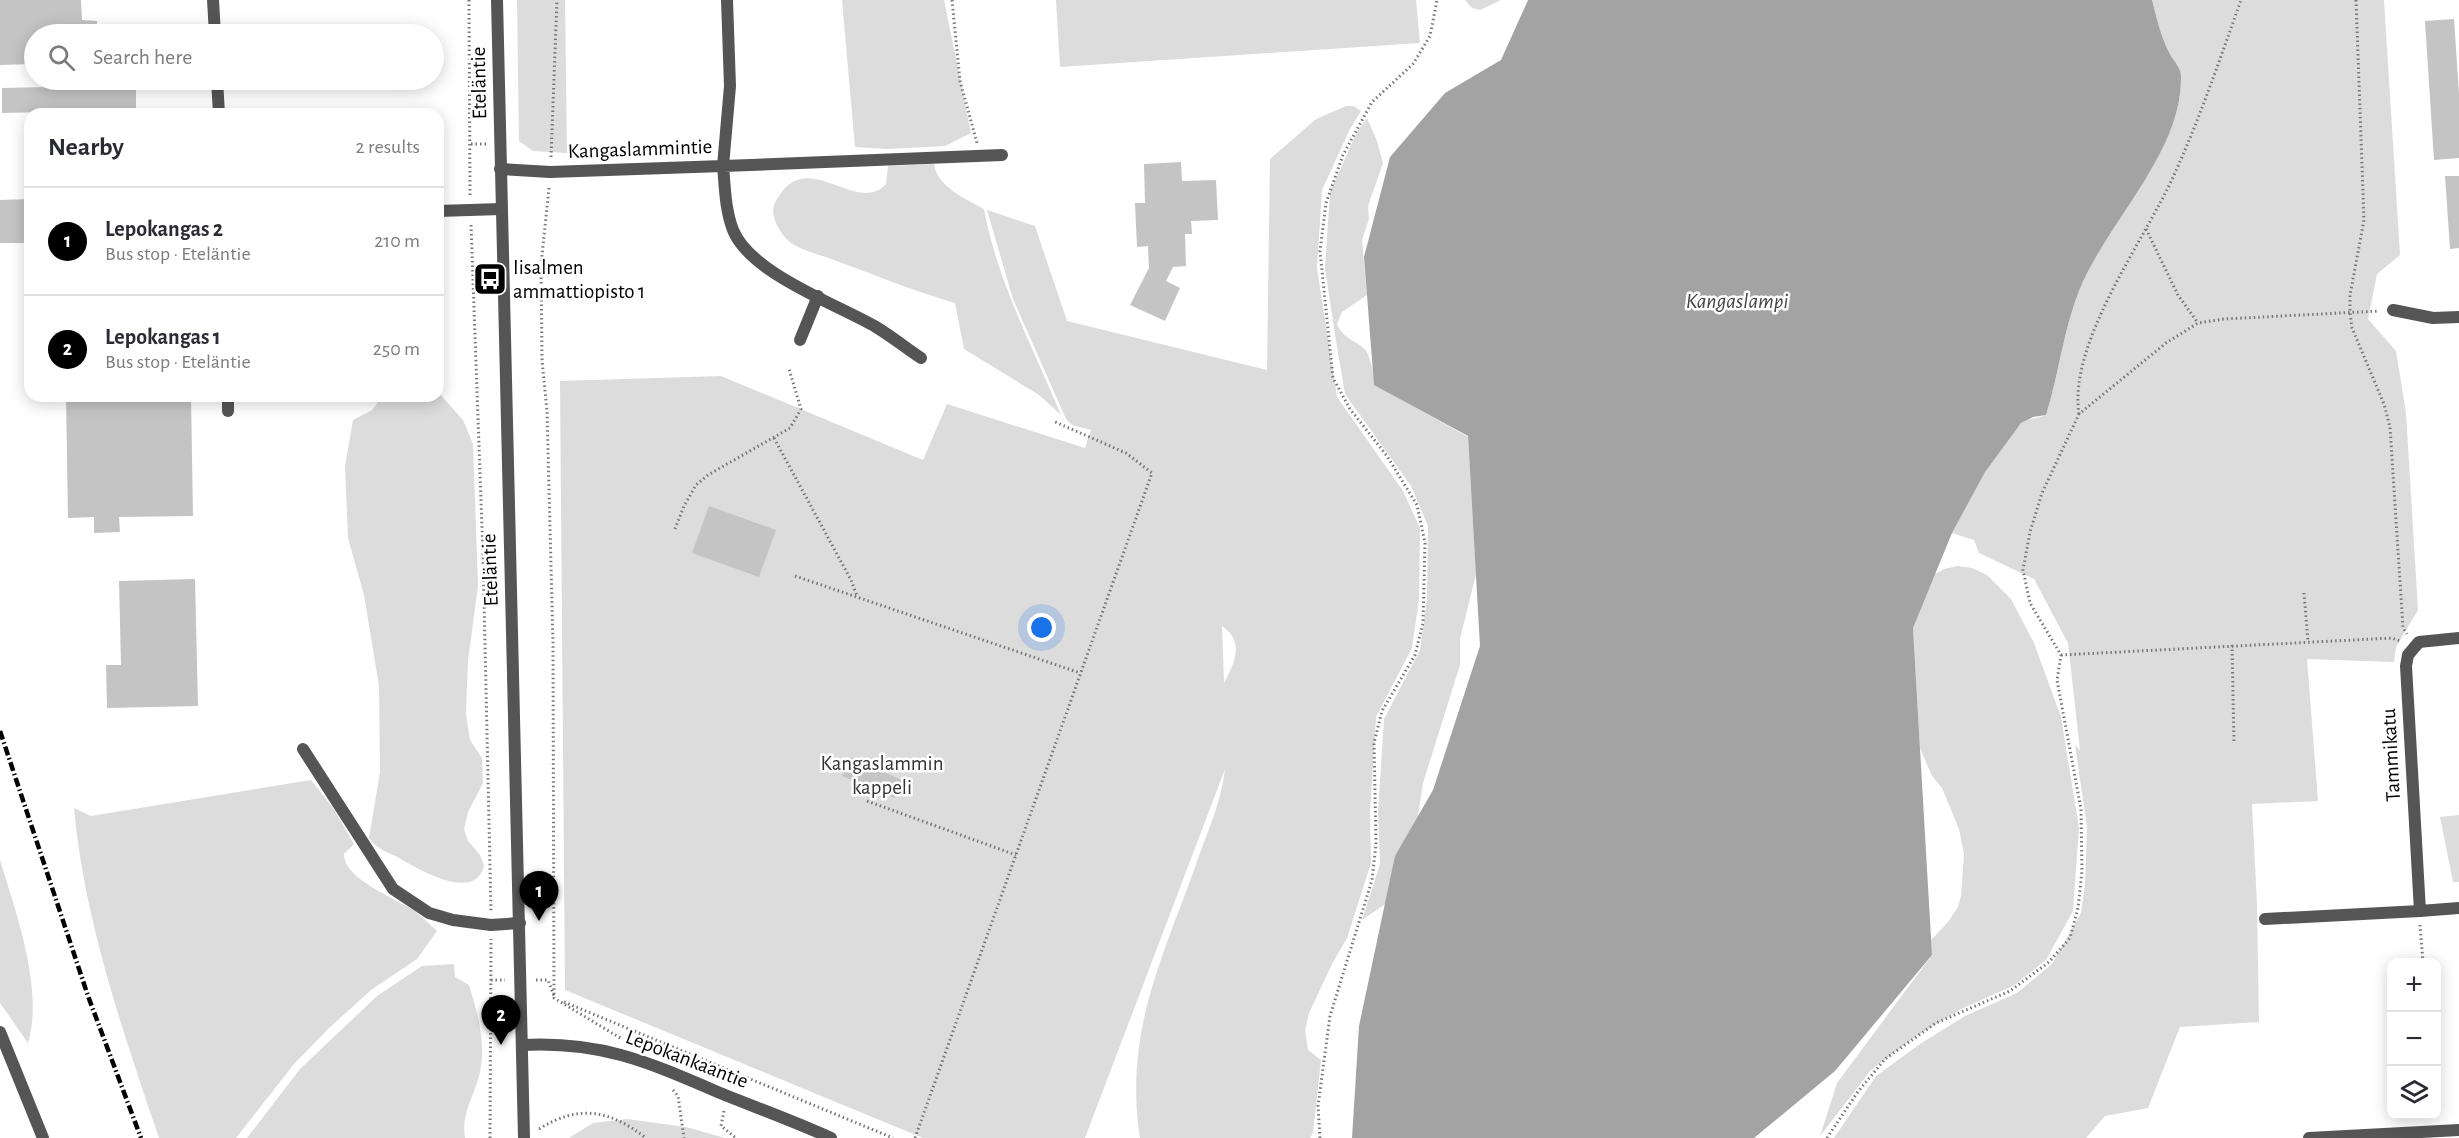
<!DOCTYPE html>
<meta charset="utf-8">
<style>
:root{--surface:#fff;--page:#f2f2f3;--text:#2b2b33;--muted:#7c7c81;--line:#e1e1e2;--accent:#000}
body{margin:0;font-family:"Alegreya Sans",sans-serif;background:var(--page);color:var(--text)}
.controls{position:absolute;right:18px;bottom:18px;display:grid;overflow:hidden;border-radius:12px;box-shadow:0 3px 15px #0003}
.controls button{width:54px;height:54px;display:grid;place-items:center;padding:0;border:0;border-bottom:2px solid var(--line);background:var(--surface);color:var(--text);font:30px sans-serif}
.you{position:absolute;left:1042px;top:628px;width:21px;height:21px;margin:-15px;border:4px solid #fff;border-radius:50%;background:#1a73e8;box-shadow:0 0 0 9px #1a73e833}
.badge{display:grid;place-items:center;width:39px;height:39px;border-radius:50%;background:var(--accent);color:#fff;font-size:20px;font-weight:700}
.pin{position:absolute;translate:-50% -50px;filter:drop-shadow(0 2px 3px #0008)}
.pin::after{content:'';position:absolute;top:32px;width:21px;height:18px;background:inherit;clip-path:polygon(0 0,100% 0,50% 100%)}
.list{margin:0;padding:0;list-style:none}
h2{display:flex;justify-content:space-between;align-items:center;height:78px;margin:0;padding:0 24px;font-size:26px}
h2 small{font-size:20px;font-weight:400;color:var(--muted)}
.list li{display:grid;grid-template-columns:39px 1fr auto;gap:18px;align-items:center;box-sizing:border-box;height:108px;padding:0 24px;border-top:2px solid var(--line)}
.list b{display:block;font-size:22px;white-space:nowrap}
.list p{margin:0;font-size:20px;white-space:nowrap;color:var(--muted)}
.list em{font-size:20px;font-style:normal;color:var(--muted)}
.icon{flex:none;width:33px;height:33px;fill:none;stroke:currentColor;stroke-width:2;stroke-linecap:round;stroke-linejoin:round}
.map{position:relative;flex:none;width:2459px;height:1138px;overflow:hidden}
.search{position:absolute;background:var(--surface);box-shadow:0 3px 15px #0003;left:24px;top:24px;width:420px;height:66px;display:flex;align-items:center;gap:15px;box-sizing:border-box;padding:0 21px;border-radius:33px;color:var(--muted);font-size:22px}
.panel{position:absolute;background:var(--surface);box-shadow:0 3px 15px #0003;left:24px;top:108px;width:420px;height:294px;border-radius:18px}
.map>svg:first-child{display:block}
.green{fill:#dcdcdc;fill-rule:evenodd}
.water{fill:#a3a3a3}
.building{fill:#c4c4c4}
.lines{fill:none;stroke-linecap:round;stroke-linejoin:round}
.path{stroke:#777;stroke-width:3;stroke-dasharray:1.5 3;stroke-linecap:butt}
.minor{stroke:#555;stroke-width:12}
.tertiary{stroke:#555;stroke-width:12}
.rail{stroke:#000;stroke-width:4.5;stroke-dasharray:9 3 1.5 3;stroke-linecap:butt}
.labels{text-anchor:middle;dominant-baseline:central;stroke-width:5;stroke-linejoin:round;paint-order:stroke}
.street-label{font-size:21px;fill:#000;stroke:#fff}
.poi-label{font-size:21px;fill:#000;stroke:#fff;text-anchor:start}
.park-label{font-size:21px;fill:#333;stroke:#fff}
.water-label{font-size:22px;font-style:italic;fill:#444;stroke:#fff}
</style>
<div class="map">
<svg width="2459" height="1138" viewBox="0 0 2459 1138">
<rect width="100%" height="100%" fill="#fff"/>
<g class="green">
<polygon points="517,0 565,0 567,153 533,151 519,141"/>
<polygon points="842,0 944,0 971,133 945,146 886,149 855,147"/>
<polygon points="1056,0 1416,0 1420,43 1060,67"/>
<polygon points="1465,0 1501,0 1480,10 1472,8"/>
<path d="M2152 0H2384L2400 255 2377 274 2368 319 2396 351 2406 413 2418 610 2396 647 2394 662 2307 659 2318 801 2252 804 2257 905 2259 1022 2180 1027 2148 1108 2105 1116 2086 1138H1834L1876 1076 1920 1044 1965 1016 2017 993 2052 964 2081 913 2085 884 2087 827 2075 745 2080 750 2068 643 2034 579 1979 553 1974 540 1952 533C1970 498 1993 451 2020 424 2028 417 2038 419 2046 415 2059 374 2063 331 2079 291 2106 223 2183 151 2181 76 2181 69 2175 62 2171 56 2161 38 2157 19 2152 0Z"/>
<path d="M1346 106H1354L1361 111 1350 129 1322 190 1317 268 1337 397 1403 491 1420 528 1419 599 1412 648 1376 717 1370 812 1371 863 1347 938 1332 964 1309 1013 1305 1030 1308 1050 1321 1060 1313 1133 1310 1138H1140L1139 1132C1125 1024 1166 952 1200 853 1210 827 1222 797 1225 769L1085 1138H923L565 990 560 381 721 376 923 460 947 404 1085 448 1091 430 1072 425 1066 419 1013 299 987 210 1035 226 1067 321 1267 370 1270 159 1316 119ZM1222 626C1245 642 1235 662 1224 683Z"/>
<path d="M1367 118 1377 141 1383 163 1368 206 1369 219 1362 240 1367 295 1342 312 1337 324C1344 341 1358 340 1366 351 1371 358 1374 377 1375 385L1468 437 1476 574 1460 639V665L1423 783 1407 889 1362 920 1380 864 1378 813 1384 719 1420 650 1427 599 1428 526 1411 486 1345 394 1335 335 1325 268 1330 192 1357 132Z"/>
<path d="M934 164C937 187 966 199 984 209 997 281 1033 347 1061 415L1039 395 964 349 955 303C913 291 875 275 834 260 821 255 803 251 791 243 784 238 776 226 774 217 771 209 775 202 779 196 809 148 857 216 886 184L888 166Z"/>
<path d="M438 392 463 420 473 444 478 586 468 661 466 714 470 740 482 758 483 783 468 812 464 829 468 841 480 855 484 866C475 903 418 869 399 858 388 852 376 849 369 838L380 772 379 686 364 595 348 538 345 466 353 420 372 410 383 396H438Z"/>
<polygon points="1958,566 1972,568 1987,575 2011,599 2034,643 2061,717 2079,828 2073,911 2046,960 2013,986 1961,1009 1915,1037 1871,1070 1820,1136 1837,1083 1932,955 1931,940 1948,922 1958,907 1961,896 1964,854 1959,829 1942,788 1932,776 1920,748 1913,628 1932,576 1944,569"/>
<path d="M311 780 333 808 354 844 344 854C344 880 396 898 416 912 423 917 430 925 437 931L417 959 371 990 328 1029 294 1064 236 1138H159C123 1032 84 920 74 808L91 816Z"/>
<polygon points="2459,815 2459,882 2453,882 2440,817"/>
<path d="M0 860C16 913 44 989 28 1043L0 1003Z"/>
<path d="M454 964 455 977 469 985C478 1014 487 1046 479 1076 473 1099 461 1113 465 1138H247L300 1069 377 996 422 966Z"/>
<polygon points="627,1119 686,1127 725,1138 569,1138 593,1123"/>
</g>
<path class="water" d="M1528 0H2152C2157 19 2161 38 2171 56 2175 62 2181 69 2181 76 2183 152 2106 223 2079 291 2063 331 2059 374 2046 415L2033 417 2021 423 1985 472 1952 533 1913 628 1932 955 1835 1071 1754 1138H1352L1359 1026 1395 856 1433 790 1480 646 1468 436 1374 385 1364 257 1390 157 1445 93 1501 60Z"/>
<g class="building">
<polygon points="0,0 81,0 82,20 97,21 97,34 34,34 34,64 0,65"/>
<polygon points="2454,19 2459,94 2459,158 2434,160 2425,21"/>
<polygon points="136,85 136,110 2,113 2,88"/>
<polygon points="1181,162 1182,181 1216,180 1218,220 1191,221 1192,234 1185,234 1186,266 1173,267 1166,281 1180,288 1165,321 1130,305 1149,268 1148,246 1137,247 1135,203 1145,203 1144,164"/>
<polygon points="2445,176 2459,176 2459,248 2450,249"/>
<polygon points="30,199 30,243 0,243 0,200"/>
<polygon points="66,396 191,396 193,516 119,517 120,532 94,533 94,517 68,518"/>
<polygon points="709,506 776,530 759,577 692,553"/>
<polygon points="195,579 198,706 107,708 106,665 121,665 119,581"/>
<polygon points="850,757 902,780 894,798 842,776"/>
</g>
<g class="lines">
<g class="path">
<polyline points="469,0 470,195"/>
<polyline points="952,0 960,81 977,143"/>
<polyline points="2356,0 2364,220 2350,295 2350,313 2352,328 2384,404 2390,427 2403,628 2407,634"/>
<polyline points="471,144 487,144"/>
<polyline points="551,157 557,0"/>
<polyline points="549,188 541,265 542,360 547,411 553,643 554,998 622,1039"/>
<polyline points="471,225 483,555 491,911"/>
<polyline points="2146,229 2178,295 2198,323"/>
<path d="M2079 414C2068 342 2145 240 2174 175 2200 118 2220 59 2241 0"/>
<polyline points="774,438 851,580 857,596"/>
<polyline points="675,529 684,506 696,485 708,475 790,428 801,409 789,369"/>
<polyline points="795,576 1080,673"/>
<polyline points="2304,593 2308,641"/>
<polyline points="2232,645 2234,743"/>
<polyline points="2061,655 2392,638 2400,641"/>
<polyline points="867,801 1016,855"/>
<polyline points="2420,925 2423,962"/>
<polyline points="491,980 505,980"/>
<polyline points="536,980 548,980 554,996"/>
<polyline points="564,1002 893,1138"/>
<polyline points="673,1090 678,1096 684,1138"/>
<polyline points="724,1111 721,1126 736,1138"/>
<path d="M539 1129C579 1104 610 1110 646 1138"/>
<polyline points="490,1138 491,939"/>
<polyline points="915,1138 1152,473 1126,453 1053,421"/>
<polyline points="1320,1138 1318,1106 1330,1016 1372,880 1376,844 1374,743 1382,711 1415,655 1423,623 1425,543 1417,505 1387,456 1350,409 1333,378 1320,251 1326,203 1343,155 1372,102 1413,64 1430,36 1437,0"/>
<polyline points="1827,1138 1857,1093 1885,1059 1936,1023 2010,991 2049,962 2070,938 2078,908 2082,871 2081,809 2057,680 2061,655 2030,603 2023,570 2030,532 2042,493 2079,414 2166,343 2198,323 2224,319 2379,311"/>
</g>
<g class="minor">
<polyline points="213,0 215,34"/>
<polyline points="217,80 219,114"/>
<polyline points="500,169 550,172 723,166 730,86 727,0"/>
<polyline points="438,211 501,209"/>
<polyline points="2393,310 2433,318 2459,317"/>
<polyline points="800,340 818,296"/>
<path d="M921 358C906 348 891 336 876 327 836 304 750 273 733 230 725 209 725 187 723 166L1002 155"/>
<polyline points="228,396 228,411"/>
<polyline points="2459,638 2419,642 2408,655 2406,666 2420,911 2459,908"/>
<polyline points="303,749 393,889 429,913 453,920 491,925 520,923"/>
<polyline points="2265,919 2420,911"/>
<polyline points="0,1032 43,1138"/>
<path d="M523 1045C605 1041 652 1064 725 1095 760 1109 796 1122 831 1138"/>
<polyline points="2309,1138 2459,1130"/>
</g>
<polyline class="tertiary" points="497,0 524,1138"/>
<polyline class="rail" points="0,731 88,996 141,1138"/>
</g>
<defs>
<g id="bus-square" transform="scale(1.725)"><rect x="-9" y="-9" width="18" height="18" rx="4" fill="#000" stroke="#fff"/><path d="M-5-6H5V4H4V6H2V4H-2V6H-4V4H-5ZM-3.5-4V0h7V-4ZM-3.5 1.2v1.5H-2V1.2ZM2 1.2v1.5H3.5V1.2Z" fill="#fff"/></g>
</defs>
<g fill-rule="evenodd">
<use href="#bus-square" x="490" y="279"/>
</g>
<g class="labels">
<g class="street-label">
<text transform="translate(479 83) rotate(-91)">Eteläntie</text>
<text transform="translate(640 149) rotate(-2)">Kangaslammintie</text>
<text transform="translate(490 570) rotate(-92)">Eteläntie</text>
<text transform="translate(2391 755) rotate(-93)">Tammikatu</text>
<text transform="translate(687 1059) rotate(21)">Lepokankaantie</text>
</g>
<g class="poi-label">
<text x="513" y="267">Iisalmen<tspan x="513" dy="24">ammattiopisto 1</tspan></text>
</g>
<g class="park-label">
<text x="882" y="763">Kangaslammin<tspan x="882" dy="24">kappeli</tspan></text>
</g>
<g class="water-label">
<text x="1737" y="301">Kangaslampi</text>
</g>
</g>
</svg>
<div class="controls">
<button>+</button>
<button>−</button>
<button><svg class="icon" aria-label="layers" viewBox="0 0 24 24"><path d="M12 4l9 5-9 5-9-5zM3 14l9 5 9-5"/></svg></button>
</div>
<div class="you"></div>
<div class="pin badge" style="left:539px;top:921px">1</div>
<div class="pin badge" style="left:501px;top:1045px">2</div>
<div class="search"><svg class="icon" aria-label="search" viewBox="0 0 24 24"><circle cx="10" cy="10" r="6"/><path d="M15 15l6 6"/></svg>Search here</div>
<section class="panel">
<h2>Nearby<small>2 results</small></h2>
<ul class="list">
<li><span class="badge">1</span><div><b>Lepokangas 2</b><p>Bus stop · Eteläntie</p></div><em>210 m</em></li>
<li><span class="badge">2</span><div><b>Lepokangas 1</b><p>Bus stop · Eteläntie</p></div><em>250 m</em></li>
</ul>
</section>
</div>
